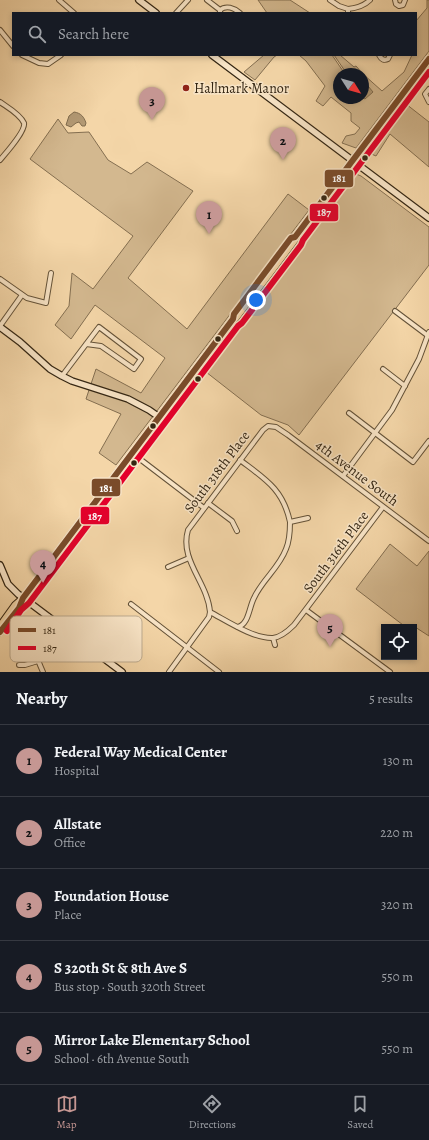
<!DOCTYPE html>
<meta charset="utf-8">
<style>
:root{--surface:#171b24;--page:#20242c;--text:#f1f3f6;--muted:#9ea1a6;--line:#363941;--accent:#c59692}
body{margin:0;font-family:Alegreya,serif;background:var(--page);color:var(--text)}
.controls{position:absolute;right:12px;bottom:12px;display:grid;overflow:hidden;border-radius:0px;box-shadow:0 2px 6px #0003}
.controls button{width:36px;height:36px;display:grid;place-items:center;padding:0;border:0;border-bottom:1px solid var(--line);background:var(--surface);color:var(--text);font:20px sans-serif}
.compass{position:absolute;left:333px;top:68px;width:36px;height:36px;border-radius:50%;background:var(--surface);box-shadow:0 2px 6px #0003;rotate:127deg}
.you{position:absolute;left:256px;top:300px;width:14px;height:14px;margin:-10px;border:3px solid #fff;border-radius:50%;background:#1a73e8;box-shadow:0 0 0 6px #1a73e833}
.badge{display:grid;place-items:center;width:26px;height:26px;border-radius:50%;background:var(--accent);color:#111;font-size:13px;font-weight:700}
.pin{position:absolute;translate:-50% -33px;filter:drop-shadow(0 1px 2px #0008)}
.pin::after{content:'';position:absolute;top:21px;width:14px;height:12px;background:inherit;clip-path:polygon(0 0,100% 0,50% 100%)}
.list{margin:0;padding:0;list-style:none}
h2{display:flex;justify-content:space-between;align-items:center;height:52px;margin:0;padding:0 16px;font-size:17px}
h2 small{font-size:13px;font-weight:400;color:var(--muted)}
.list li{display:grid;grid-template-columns:26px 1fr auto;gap:12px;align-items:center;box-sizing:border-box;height:72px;padding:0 16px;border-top:1px solid var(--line)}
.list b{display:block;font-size:15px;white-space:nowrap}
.list p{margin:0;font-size:13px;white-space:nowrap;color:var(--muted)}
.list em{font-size:13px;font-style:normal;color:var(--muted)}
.icon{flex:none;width:22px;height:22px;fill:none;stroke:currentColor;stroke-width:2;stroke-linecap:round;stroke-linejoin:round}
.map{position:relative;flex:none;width:429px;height:672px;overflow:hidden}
.search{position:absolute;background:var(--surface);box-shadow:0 2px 6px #0003;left:12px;right:12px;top:12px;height:44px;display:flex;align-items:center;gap:10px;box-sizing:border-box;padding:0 14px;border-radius:0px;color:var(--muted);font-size:15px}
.sheet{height:412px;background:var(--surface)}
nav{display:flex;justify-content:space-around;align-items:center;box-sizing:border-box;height:56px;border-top:1px solid var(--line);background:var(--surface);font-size:11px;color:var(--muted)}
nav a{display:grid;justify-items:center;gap:2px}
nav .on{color:var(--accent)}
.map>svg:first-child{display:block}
.green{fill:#d3b88f;stroke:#846f51}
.water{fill:#b39a75;stroke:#806c4e}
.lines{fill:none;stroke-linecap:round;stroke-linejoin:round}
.street-casing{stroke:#645238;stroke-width:6}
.secondary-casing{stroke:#342613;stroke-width:8}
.primary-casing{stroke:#342613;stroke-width:8}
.street{stroke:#f8e4c6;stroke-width:4}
.secondary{stroke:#f8e4c6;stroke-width:5.5}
.primary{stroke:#f4d6a8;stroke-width:6}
.bus-1-casing{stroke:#f8e4c6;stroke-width:9}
.bus-2-casing{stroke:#f8e4c6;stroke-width:9}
.bus-1{stroke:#7a4b2a;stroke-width:6}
.bus-2{stroke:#e4002b;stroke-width:6}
.poi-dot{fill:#8f2418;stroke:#f8e4c6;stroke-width:1.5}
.bus-dot{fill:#342613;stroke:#f8e4c6;stroke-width:1.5}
.labels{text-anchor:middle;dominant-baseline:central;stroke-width:3;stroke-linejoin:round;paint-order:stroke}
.poi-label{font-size:14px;fill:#342613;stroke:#f8e4c6;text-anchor:start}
.street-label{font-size:14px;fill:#342613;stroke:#f8e4c6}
.key{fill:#f8e4c6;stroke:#bdab90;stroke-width:1}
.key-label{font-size:11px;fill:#342613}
.line-badge{stroke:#f8e4c6;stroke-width:1.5}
.badge-label{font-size:11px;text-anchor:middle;font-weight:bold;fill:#fff}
</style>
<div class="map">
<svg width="429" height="672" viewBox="0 0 429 672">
<rect width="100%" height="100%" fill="#f4d6a8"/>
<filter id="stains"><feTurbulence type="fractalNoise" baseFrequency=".005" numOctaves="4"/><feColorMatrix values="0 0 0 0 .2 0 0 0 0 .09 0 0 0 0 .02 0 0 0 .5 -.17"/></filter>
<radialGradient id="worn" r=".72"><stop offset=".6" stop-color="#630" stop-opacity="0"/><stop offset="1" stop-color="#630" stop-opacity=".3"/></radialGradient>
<g class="green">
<polygon points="258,0 290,0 310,13 267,13"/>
<polygon points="427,0 429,0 429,51 356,148 342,143 346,136 355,134 360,128 351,121 351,113 331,97 323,106 316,101 325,86 306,61 299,55 332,55 345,74 339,74 339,98 363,98 363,74 382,91 404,72 412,55 416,55 416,21 427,8"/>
<polygon points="264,55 277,55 274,57 255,80 244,72"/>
<polygon points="334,55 340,55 354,67 356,66 363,74 347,74"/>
<polygon points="406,104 429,122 429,167 390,134 376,156 369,153"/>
<polygon points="58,119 68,133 89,132 108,160 131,174 147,162 193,191 128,278 187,329 288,194 309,210 116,465 99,453 121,414 86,399 96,369 141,393 165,358 95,305 71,339 55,325 69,306 72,273 93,289 133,236 30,159"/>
<polygon points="356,174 361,176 429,227 429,265 299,435 288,425 261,415 206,372 351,175"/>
<polygon points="390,544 417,566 429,551 429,636 415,627 403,625 356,589"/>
</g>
<g class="water">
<polygon points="363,80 373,92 365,99 363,98"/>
<path d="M74 112C81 113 84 117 86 123L85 126H82L79 122 76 123 71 127 66 125 69 116Z"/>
</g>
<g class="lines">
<g class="street-casing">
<g id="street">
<polyline points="59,0 74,13"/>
<polyline points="207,0 220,10 220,13"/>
<polyline points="330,0 339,6 348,9 348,13"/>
<polyline points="395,0 396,4 399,6 403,5 405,0"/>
<path d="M348 9C357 8 364 6 370 0"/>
<path d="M220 10C226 5 234 8 240 13"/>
<polyline points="176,13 188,0"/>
<polyline points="0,30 13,46"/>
<polyline points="22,55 39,63 48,64 61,55"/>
<path d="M379 55C381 59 384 61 388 59L390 55"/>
<polyline points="429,89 425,94 429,102"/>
<path d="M0 102C7 107 20 114 24 123 26 131 5 154 0 160"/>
<polyline points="0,279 27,298 46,303 51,273"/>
<polyline points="395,311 427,335"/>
<polyline points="0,326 22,295"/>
<polyline points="383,369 405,386"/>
<polyline points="62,376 99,327 141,359 134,369 101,346 86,344"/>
<polyline points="349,413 413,462 429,441"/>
<polyline points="132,453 204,508"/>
<path d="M240 460C265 479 283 489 290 522"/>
<polyline points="343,476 392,410 419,359 429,332"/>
<polyline points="208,503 232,521 237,531"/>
<path d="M383 507 294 625C288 631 281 637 273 638 254 639 227 621 210 612 208 583 179 560 188 530L263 430 268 426 276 427 288 435 429 541"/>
<polyline points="168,567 189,558"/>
<polyline points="131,604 219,672"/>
<polyline points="306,610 390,672"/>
<path d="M238 627C249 624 249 607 254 598 262 580 279 568 286 549 290 540 290 531 290 522L308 518"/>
<polyline points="273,638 275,645"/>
<polyline points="19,665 25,665 38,661"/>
<path d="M43 672C38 661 30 643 37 632 40 626 45 621 48 616"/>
<polyline points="169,672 209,617 210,612"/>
</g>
</g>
<g class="secondary-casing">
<g id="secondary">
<polyline points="139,0 156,13"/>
<polyline points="212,55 429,218"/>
<polyline points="0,327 20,342 50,369 62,376 72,381 128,399 149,410 159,417"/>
<polyline points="0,565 8,584 18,594 122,672"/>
</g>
</g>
<g class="primary-casing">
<g id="primary">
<polyline points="233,319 234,314 291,238 295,237"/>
<polyline points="0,626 15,605 23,598 214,344 233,319 236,318 295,240 295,237 429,59"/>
<polyline points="0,632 19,608 21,601"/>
</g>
</g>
<use href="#street" class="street"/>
<use href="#secondary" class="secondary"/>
<use href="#primary" class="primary"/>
<g class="bus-1-casing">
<polyline id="bus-1" points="0,632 19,608 23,598 233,319 234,314 291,238 295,237 429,59"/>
</g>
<g class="bus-2-casing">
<polyline id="bus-2" points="7,631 21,610 29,603 238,326 242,323 301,245 303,240 429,72"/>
</g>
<use href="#bus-1" class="bus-1"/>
<use href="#bus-2" class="bus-2"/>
</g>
<circle class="poi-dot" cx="186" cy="88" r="4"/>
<g class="bus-dot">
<circle cx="365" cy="158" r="3.5"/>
<circle cx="324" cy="198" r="3.5"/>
<circle cx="218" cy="339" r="3.5"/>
<circle cx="198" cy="379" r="3.5"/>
<circle cx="153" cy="426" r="3.5"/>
<circle cx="134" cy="463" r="3.5"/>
</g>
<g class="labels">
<g class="poi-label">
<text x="194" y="88">Hallmark Manor</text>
</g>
<g class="street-label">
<text transform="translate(217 472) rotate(-53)">South 318th Place</text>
<text transform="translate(357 473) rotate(37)">4th Avenue South</text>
<text transform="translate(336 552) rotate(-53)">South 316th Place</text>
</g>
</g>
<rect x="10" y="616" width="132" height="46" rx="6" class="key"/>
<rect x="18" y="628" width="18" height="4" fill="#7a4b2a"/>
<rect x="18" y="646" width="18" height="4" fill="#e4002b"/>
<g class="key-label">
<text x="43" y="634">181</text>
<text x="43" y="652">187</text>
</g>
<g class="line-badge">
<rect x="324" y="169" width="30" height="19" rx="4" fill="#7a4b2a"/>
<rect x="309" y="203" width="30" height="19" rx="4" fill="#e4002b"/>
<rect x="91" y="478" width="30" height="19" rx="4" fill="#7a4b2a"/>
<rect x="80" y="506" width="30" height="19" rx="4" fill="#e4002b"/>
</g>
<g class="badge-label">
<text x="339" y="182">181</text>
<text x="324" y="216">187</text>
<text x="106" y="492">181</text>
<text x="95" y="520">187</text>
</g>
<rect width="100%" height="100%" filter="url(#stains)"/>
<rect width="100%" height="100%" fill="url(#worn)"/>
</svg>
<div class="controls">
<button><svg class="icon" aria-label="locate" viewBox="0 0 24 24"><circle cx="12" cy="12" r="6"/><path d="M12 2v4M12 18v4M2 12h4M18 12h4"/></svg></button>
</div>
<svg class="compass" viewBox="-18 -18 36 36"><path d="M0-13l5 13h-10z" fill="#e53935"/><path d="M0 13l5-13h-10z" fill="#9ea1a6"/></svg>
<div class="you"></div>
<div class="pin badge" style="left:209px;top:234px">1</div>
<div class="pin badge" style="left:283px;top:160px">2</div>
<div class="pin badge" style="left:152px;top:120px">3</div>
<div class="pin badge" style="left:43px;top:583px">4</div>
<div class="pin badge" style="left:330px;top:647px">5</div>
<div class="search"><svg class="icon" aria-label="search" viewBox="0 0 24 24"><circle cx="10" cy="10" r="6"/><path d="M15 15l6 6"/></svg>Search here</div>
</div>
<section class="sheet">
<h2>Nearby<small>5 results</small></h2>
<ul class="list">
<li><span class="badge">1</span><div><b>Federal Way Medical Center</b><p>Hospital</p></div><em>130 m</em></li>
<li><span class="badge">2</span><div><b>Allstate</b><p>Office</p></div><em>220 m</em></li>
<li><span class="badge">3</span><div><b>Foundation House</b><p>Place</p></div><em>320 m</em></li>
<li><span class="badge">4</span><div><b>S 320th St &amp; 8th Ave S</b><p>Bus stop · South 320th Street</p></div><em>550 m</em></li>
<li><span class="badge">5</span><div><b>Mirror Lake Elementary School</b><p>School · 6th Avenue South</p></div><em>550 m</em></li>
</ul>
</section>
<nav>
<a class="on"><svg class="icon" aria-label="map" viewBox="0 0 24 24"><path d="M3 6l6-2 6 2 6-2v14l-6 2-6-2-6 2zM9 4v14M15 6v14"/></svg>Map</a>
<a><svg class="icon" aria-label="directions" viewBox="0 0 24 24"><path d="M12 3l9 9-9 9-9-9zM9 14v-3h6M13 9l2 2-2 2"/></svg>Directions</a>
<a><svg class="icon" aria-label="saved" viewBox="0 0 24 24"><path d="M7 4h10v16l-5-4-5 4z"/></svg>Saved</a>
</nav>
